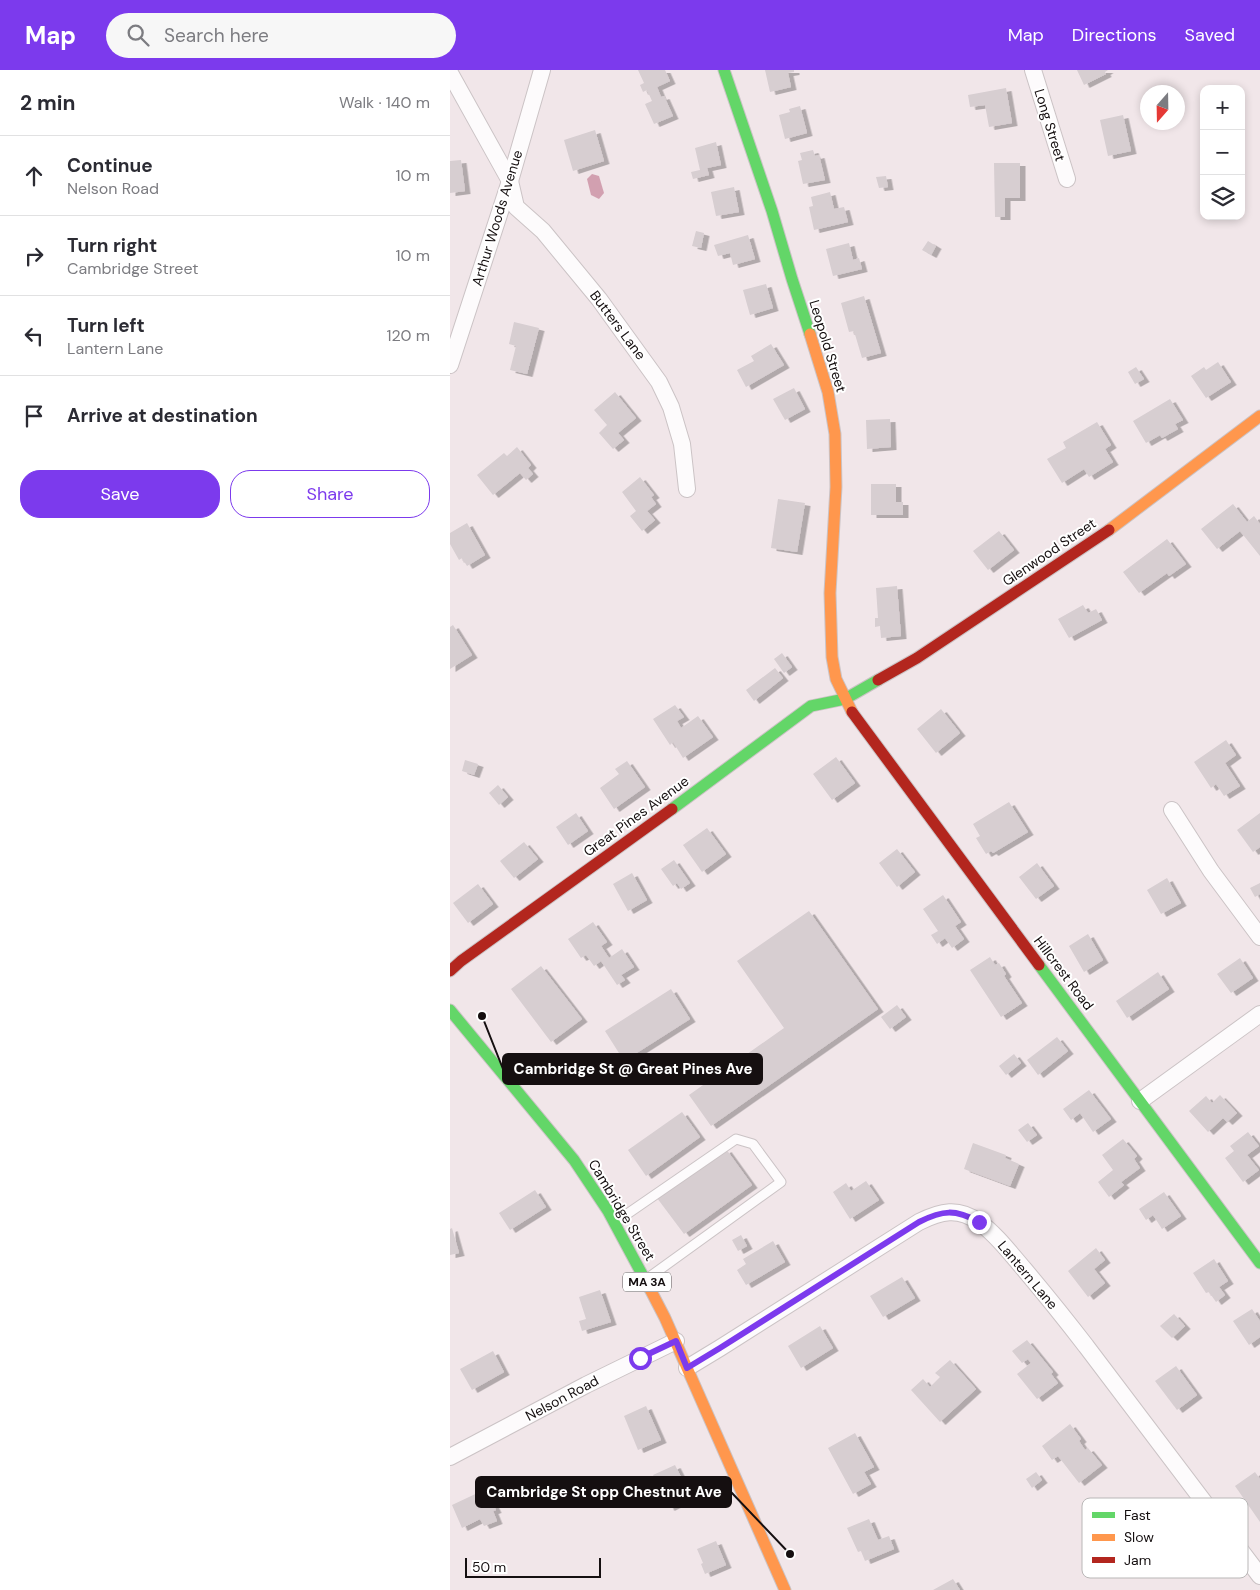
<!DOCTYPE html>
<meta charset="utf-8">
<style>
:root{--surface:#fff;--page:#f7f7f7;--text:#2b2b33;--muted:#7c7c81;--line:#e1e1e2;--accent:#7c3aed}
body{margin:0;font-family:"DM Sans",sans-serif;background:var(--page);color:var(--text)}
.controls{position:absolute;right:15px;top:15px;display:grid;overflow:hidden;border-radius:10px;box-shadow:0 2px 8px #0003}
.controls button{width:45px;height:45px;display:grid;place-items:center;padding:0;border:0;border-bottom:1px solid var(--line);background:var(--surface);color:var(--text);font:25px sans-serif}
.compass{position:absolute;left:690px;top:15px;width:45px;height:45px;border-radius:50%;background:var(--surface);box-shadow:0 2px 8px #0003;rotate:200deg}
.scale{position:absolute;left:15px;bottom:12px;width:136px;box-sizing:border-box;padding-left:5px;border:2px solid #150f10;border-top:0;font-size:14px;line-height:18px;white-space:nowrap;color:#150f10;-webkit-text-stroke:4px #fff;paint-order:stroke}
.stop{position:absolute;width:15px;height:15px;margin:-11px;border:4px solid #7c3aed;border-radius:50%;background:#fff}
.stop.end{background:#7c3aed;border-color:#fff;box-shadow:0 1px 5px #0008}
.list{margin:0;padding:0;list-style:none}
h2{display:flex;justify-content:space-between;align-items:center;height:65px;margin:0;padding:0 20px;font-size:21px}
h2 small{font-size:16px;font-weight:400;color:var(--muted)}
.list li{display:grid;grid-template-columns:32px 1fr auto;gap:15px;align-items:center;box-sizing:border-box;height:80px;padding:0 20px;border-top:1px solid var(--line)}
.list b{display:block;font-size:19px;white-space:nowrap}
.list p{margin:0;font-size:16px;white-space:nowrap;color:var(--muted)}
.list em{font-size:16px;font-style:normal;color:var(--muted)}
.actions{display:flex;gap:10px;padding:15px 20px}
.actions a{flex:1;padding:11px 0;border:1px solid var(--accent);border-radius:20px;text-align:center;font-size:18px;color:var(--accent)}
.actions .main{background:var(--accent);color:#fff}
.icon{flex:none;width:28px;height:28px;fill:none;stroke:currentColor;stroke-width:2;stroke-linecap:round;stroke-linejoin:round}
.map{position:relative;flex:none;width:810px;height:1520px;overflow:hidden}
header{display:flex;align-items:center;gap:30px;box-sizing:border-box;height:70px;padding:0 25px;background:var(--accent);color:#fff}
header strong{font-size:24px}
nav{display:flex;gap:28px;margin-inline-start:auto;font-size:18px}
.search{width:350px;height:45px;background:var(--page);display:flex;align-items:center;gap:12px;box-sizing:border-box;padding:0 18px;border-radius:28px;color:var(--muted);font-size:19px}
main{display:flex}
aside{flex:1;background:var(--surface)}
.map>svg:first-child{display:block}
.water{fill:#d2a0b0}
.building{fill:#d7ced1;filter:url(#shadow)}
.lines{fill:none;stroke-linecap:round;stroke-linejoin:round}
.lane-casing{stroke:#cbc3c5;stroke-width:11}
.street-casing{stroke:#cbc3c5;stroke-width:18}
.fast-casing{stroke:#cbc3c5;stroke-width:13}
.slow-casing{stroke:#cbc3c5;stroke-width:13}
.jam-casing{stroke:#cbc3c5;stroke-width:13}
.lane{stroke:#fdfbfc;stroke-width:9}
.street{stroke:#fdfbfc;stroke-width:16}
.fast{stroke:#63d668;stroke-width:11}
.slow{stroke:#ff974d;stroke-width:11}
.jam{stroke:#b3261e;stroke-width:11}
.route{stroke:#7c3aed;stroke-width:6}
.labels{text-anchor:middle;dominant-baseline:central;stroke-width:4;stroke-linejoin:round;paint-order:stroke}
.shield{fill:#fff;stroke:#5b5758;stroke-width:1}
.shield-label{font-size:12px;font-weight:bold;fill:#150f10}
.street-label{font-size:14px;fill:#150f10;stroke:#fff}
.key{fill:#fff;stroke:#b9b7b7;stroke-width:1}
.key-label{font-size:14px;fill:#150f10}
.leader{fill:none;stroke:#150f10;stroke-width:2}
.callout-dot{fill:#150f10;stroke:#fff;stroke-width:2}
.callout{fill:#150f10;stroke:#150f10;stroke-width:2}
.callout-label{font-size:15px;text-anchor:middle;font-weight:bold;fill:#fff}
</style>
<header>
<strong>Map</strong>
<div class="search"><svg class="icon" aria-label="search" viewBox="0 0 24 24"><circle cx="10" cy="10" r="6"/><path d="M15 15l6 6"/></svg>Search here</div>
<nav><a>Map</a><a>Directions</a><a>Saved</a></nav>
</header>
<main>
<aside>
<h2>2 min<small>Walk · 140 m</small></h2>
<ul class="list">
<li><svg class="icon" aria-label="ahead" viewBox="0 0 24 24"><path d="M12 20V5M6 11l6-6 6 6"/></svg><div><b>Continue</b><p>Nelson Road</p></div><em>10 m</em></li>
<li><svg class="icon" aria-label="right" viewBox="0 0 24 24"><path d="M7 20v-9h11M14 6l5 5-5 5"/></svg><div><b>Turn right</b><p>Cambridge Street</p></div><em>10 m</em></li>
<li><svg class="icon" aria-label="left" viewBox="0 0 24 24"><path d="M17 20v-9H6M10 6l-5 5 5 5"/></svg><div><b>Turn left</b><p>Lantern Lane</p></div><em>120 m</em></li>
<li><svg class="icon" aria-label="arrive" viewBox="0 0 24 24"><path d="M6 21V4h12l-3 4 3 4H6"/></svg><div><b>Arrive at destination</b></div></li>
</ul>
<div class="actions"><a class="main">Save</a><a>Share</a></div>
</aside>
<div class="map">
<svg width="810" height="1520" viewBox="0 0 810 1520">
<defs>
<filter id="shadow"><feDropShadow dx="5.5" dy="3" stdDeviation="0" flood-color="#0004"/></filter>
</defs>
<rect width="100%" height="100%" fill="#f1e6e9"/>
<polygon class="water" points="142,104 149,106 154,123 149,129 141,125 137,109"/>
<g class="building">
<polygon points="188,0 215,0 220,11 207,17 211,27 214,26 223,46 204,54 195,34 202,31 197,20 193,22 190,15 194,13"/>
<polygon points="315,0 344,0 344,2 338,3 341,17 320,22"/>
<polygon points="627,0 658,0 655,2 656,4 634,15"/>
<polygon points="556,18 562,53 539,57 535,35 520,37 518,25"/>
<polygon points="350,36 357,63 335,69 329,45 340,42 339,39"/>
<polygon points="673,45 681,81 658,86 650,50"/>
<polygon points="145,60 154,91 123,101 114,70"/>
<polygon points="266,72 271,95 257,98 259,105 243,109 241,102 250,100 245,78"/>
<polygon points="363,80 365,86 369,85 375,110 353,114 348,91 352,90 350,83"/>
<polygon points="11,90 15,121 0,123 0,91"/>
<polygon points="544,93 570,93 570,128 555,128 555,147 545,147"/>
<polygon points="436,106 438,117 429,118 426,107"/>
<polygon points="284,117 289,142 266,146 261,122"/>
<polygon points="380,122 384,139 394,137 398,152 364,160 359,137 363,136 361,127"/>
<polygon points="246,161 254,163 251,178 242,176"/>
<polygon points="298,165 305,189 283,195 280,183 268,186 264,175"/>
<polygon points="478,171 486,176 481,185 472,180"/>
<polygon points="399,173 403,190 409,188 412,199 383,206 376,179"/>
<polygon points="316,214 323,238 300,245 293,220"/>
<polygon points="414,226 431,283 412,288 404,261 399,262 391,233"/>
<polygon points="64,252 89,258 77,304 60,300 66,276 59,274"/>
<polygon points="321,274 334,295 296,317 287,300 304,291 301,286"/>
<polygon points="768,292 781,312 756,328 741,306 754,297 756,300"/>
<polygon points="686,297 694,309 685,314 678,302"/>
<polygon points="344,318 355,339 335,350 323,329"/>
<polygon points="165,322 186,348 168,363 174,370 163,379 149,363 157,355 144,340"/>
<polygon points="720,329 733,350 725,354 728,359 712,368 710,365 696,373 683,351"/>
<polygon points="440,349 441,377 417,379 416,350"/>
<polygon points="647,352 661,375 655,379 663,392 639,407 634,399 612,413 597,389 616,378 613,372"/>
<polygon points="67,377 81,395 78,398 83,404 76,410 70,403 43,425 27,405 54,383 57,386"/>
<polygon points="190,407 204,425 201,427 206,434 197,441 205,450 192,461 180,446 186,441 172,422"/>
<polygon points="421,414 446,414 446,432 453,432 453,445 421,445"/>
<polygon points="328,429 355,433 347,482 321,478"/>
<polygon points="783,434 797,452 804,446 810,454 810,486 790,461 767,479 751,459"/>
<polygon points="17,453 35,485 17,496 12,488 9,490 0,474 0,463"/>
<polygon points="549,461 564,480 538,500 523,481"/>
<polygon points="717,469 736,494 719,506 717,503 689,523 673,502"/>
<polygon points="447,516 451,566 431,568 430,556 425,557 425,548 428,548 426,518"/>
<polygon points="633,535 638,543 646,539 652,550 619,568 608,549"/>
<polygon points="3,555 22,585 0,599 0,557"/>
<polygon points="332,583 342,597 334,603 324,589"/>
<polygon points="325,598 333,608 304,631 296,620"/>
<polygon points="225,635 234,647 227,651 231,658 248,646 263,667 233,688 223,672 220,675 203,649"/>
<polygon points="491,639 510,663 486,683 467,659"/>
<polygon points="776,670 786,685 775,693 790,716 774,726 766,714 761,718 744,692"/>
<polygon points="386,687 405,713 382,730 363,704"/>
<polygon points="15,690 28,694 24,705 12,701"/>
<polygon points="177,691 195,717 164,739 150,718 169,704 165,699"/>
<polygon points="48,715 58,727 49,735 39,723"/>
<polygon points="559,732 578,762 543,783 541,781 536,784 526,768 530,766 523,754"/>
<polygon points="126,743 138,761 118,775 106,757"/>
<polygon points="810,743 810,777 803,782 787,760"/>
<polygon points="257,758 276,784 252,802 233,775"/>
<polygon points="74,772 88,789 64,808 50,791"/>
<polygon points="447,779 465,802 447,817 429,793"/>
<polygon points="224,790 240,813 231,819 227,813 223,816 211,799"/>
<polygon points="587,793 604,816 586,829 569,807"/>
<polygon points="182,803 197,830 178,841 163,814"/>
<polygon points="717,808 731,833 711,844 697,820"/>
<polygon points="810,813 810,824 805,827 800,818"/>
<polygon points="28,814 43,834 18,853 3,833"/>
<polygon points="493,825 511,852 505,856 514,869 502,878 495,868 487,874 481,865 488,861 473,839"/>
<polygon points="359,841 428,939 261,1056 239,1025 334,958 287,891"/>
<polygon points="143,852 157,872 151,876 159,888 172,879 184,897 171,905 175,910 167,915 151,891 144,896 136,885 131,888 118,869"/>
<polygon points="638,864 653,890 634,902 619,876"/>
<polygon points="540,887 545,895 549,893 556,904 554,906 572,933 551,947 520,900"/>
<polygon points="790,888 803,908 781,923 767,904"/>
<polygon points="91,896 132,949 101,972 61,919"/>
<polygon points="708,902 719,919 677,948 666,931"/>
<polygon points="221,919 240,949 174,991 155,961"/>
<polygon points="447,935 456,947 440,959 431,947"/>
<polygon points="607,967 618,981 588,1005 577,990"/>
<polygon points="564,984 571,993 556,1005 549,996"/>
<polygon points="639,1020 661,1049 643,1062 630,1043 621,1050 613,1039"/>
<polygon points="770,1025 787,1043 777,1052 773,1048 758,1062 739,1041 756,1026 762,1033"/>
<polygon points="232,1042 250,1067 196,1106 178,1080"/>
<polygon points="578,1053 587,1065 577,1072 568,1060"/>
<polygon points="798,1062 809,1076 797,1085 809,1100 793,1112 775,1088 784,1081 780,1076"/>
<polygon points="673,1069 687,1086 684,1089 690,1098 671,1112 674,1115 659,1127 648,1112 663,1100 652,1085"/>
<polygon points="523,1073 556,1085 555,1088 569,1094 560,1116 514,1099"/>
<polygon points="276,1079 302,1115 234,1164 207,1128"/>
<polygon points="416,1111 429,1130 400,1149 383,1122 396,1113 401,1121"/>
<polygon points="85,1120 96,1137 60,1160 49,1143"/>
<polygon points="714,1122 731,1146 712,1159 703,1145 696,1150 689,1139"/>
<polygon points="2,1158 9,1183 0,1185 0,1159"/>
<polygon points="291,1165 297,1176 288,1181 282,1170"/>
<polygon points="323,1171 335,1192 296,1215 287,1200 296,1194 293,1189"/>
<polygon points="646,1178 655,1190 644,1199 655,1213 638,1227 618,1201"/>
<polygon points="764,1189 778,1211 769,1217 775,1225 766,1232 759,1222 756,1223 743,1203"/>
<polygon points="452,1207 465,1228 433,1247 420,1226"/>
<polygon points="150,1220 161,1252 132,1261 129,1251 136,1249 129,1227"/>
<polygon points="802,1239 810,1251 810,1267 799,1275 783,1251"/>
<polygon points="724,1244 735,1256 722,1268 710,1256"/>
<polygon points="370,1256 383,1278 351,1298 338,1276"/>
<polygon points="577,1270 603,1302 601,1304 608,1313 587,1329 567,1304 581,1293 578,1289 572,1293 562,1281"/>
<polygon points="43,1281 54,1302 22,1320 10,1299"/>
<polygon points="500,1290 526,1319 490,1352 461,1320 473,1309 480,1317 490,1307 485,1303"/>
<polygon points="726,1296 747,1325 727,1340 705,1311"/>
<polygon points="196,1336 211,1370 188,1380 174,1346"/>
<polygon points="620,1354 631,1369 629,1371 635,1380 638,1378 652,1395 629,1413 608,1386 602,1390 592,1376"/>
<polygon points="405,1363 424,1397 414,1402 421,1414 403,1424 378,1378"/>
<polygon points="225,1395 241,1427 219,1438 211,1421 200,1426 195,1415 205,1409 203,1405"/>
<polygon points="586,1402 592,1410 582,1418 576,1409"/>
<polygon points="805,1402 810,1409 810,1452 785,1416"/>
<polygon points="36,1419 46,1440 43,1441 47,1451 34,1456 30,1449 12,1458 2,1435"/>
<polygon points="419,1449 428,1470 439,1466 444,1479 415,1491 411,1481 408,1482 397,1458"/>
<polygon points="266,1471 276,1495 255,1504 251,1494 253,1493 247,1479"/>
<polygon points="503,1509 510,1520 483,1520"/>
</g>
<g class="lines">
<g class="lane-casing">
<polyline id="lane" points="167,1151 286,1069 303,1074 331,1112 198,1208"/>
</g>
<g class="street-casing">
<g id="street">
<polyline points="583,0 617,109"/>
<polyline points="0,3 60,111 66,137 93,161 149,229 209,312 221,337 232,374 237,419"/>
<polyline points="0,295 60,111 92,0"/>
<polyline points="722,740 761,801 810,867"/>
<polyline points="690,1031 810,944"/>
<path d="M237 1298 270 1278 469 1152C491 1141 508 1137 529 1152 547 1165 560 1183 574 1199 595 1224 616 1250 636 1276 694 1353 752 1430 810 1506"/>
<polyline points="0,1387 136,1315 226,1271"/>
</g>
</g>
<g class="fast-casing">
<g id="fast">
<polyline points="274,0 322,141 342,209 360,264"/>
<polyline points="222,739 361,636 395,629 428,610"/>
<polyline points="589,895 810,1193"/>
<polyline points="0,940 124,1090 158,1141 200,1219"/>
</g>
</g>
<g class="slow-casing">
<g id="slow">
<polyline points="360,264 378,322 385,364 386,417 380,523 382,587 386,609 402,642"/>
<polyline points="659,460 810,346"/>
<polyline points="200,1219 215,1248 335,1520"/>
</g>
</g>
<g class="jam-casing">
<g id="jam">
<polyline points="428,610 467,588 659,460"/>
<polyline points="402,642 589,895"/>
<polyline points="0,901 11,891 222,739"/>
</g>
</g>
<use href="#lane" class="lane"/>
<use href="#street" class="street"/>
<use href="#fast" class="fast"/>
<use href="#slow" class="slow"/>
<use href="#jam" class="jam"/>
</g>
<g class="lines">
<path class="route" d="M190 1288 226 1271 237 1298 270 1278 469 1152C493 1140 505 1139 529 1152"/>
</g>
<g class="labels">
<rect class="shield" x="173" y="1202.5" width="48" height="19" rx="4"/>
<g class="shield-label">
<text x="197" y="1212">MA 3A</text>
</g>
<g class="street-label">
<text transform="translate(600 55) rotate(73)">Long Street</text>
<text transform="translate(47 148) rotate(-73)">Arthur Woods Avenue</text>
<text transform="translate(168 255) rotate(53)">Butters Lane</text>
<text transform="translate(378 276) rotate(73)">Leopold Street</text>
<text transform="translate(599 482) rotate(-34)">Glenwood Street</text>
<text transform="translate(186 746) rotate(-36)">Great Pines Avenue</text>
<text transform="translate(614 903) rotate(53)">Hillcrest Road</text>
<text transform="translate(172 1140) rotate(59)">Cambridge Street</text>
<text transform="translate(578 1205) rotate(50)">Lantern Lane</text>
<text transform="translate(112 1328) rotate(-28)">Nelson Road</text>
</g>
</g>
<rect x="632" y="1428" width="166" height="80" rx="8" class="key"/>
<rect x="642" y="1442" width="23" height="6" fill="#63d668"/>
<rect x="642" y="1464" width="23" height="7" fill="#ff974d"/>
<rect x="642" y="1487" width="23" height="6" fill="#b3261e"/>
<g class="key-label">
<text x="674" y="1450">Fast</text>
<text x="674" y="1472">Slow</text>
<text x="674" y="1495">Jam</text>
</g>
<path class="leader" d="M32 946L53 999M340 1484L281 1422"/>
<g class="callout-dot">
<circle cx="32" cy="946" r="5"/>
<circle cx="340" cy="1484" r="5"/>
</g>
<g class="callout">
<rect x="53" y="984" width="259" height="30" rx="5"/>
<rect x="26" y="1407" width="255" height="30" rx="5"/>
</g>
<g class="callout-label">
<text x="183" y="1004">Cambridge St @ Great Pines Ave</text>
<text x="154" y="1427">Cambridge St opp Chestnut Ave</text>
</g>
</svg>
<div class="controls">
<button>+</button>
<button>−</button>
<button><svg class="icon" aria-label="layers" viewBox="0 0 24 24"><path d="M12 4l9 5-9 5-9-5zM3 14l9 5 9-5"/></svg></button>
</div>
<svg class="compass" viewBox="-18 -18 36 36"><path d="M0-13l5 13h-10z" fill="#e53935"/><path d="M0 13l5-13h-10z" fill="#7c7c81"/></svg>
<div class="scale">50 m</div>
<div class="stop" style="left:190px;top:1288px"></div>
<div class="stop end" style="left:529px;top:1152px"></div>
</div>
</main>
